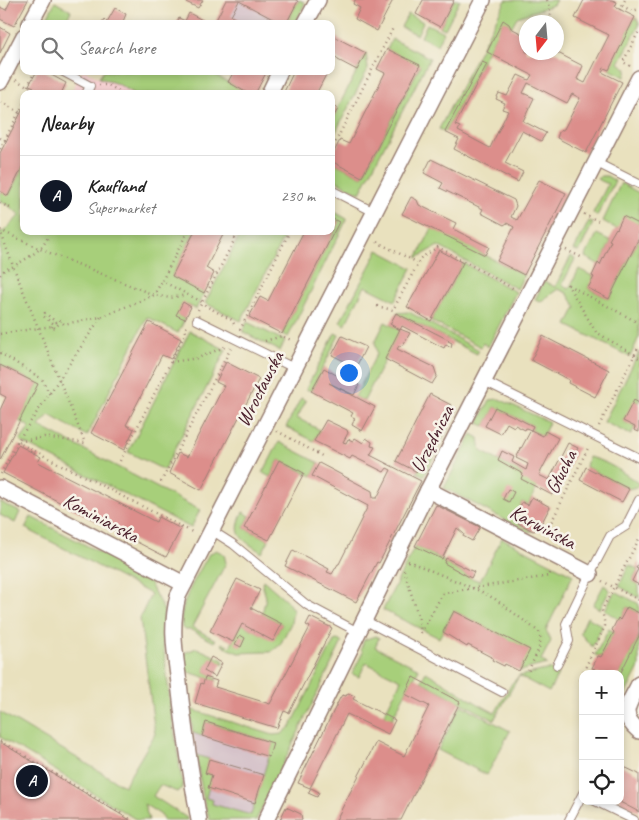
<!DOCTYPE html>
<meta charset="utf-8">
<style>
:root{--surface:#fff;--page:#f2f2f2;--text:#222;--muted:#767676;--line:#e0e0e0;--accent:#111827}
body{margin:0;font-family:Caveat,sans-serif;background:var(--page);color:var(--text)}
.controls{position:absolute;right:15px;bottom:15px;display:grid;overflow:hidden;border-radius:10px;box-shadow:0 2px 8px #0003}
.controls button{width:45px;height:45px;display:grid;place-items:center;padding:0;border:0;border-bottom:1px solid var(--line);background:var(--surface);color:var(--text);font:25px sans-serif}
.compass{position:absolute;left:519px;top:15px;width:45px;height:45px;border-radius:50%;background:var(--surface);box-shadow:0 2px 8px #0003;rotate:196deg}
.you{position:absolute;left:348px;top:372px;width:18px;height:18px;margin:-12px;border:4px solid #fff;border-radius:50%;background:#1a73e8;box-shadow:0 0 0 8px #1a73e833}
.badge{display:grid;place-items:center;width:32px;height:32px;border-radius:50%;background:var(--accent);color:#fff;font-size:16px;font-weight:700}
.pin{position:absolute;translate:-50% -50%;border:2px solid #fff;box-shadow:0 1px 5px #0006}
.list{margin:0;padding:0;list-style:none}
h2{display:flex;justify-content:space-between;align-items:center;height:65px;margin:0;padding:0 20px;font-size:21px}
h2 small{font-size:16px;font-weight:400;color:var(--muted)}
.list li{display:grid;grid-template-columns:32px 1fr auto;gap:15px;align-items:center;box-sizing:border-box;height:80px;padding:0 20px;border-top:1px solid var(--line)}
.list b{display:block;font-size:19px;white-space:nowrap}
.list p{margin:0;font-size:16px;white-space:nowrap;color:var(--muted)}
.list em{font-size:16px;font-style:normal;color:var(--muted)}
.icon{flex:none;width:28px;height:28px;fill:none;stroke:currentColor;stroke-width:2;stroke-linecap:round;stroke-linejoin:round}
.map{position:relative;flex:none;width:639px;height:820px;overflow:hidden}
.search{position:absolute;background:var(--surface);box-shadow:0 2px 8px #0003;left:20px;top:20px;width:315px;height:55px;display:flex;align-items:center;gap:12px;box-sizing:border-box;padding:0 18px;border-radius:10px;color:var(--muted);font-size:19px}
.panel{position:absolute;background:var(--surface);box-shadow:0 2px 8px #0003;left:20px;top:90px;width:315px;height:145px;border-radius:10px}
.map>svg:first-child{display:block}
.built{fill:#f7cfd1}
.industrial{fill:#d2bdc6}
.green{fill:#a7cf7a;stroke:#787752}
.building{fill:#dc8e8b}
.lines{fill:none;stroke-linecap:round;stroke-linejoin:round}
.service-casing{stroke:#9a8074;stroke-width:10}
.minor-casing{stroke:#9a8074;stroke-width:18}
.path{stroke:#9a8074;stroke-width:2.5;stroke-dasharray:1 4;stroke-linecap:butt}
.service{stroke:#fff;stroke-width:8}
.minor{stroke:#fff;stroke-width:15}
.labels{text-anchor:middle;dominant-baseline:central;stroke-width:5;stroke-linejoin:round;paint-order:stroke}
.street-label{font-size:20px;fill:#4a1f2b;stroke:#f7f3e8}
</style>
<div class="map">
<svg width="639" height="820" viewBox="0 0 639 820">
<rect width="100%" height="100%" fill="#f7f3e8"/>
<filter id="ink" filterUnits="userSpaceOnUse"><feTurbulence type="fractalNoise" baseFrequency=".02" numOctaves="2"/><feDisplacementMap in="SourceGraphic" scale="10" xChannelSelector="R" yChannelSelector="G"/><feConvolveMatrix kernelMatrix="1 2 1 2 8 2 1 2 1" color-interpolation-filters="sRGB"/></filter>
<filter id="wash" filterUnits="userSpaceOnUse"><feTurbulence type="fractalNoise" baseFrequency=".0096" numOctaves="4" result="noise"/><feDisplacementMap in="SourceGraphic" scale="20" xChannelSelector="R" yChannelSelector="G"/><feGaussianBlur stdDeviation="1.12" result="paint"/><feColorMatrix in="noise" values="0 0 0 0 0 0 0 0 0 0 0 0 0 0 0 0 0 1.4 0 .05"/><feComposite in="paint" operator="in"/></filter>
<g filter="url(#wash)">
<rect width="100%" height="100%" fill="#e9e1be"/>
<polygon class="built" points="82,71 86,71 99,78 103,71 208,71 249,94 70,94"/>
<g class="industrial">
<polygon points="239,0 304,0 291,24 227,24"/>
<polygon points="206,722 273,743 251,816 204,802 193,733 202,736"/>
</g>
<g class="green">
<polygon points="300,0 305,3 295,24 286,24 298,1"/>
<polygon points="454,0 460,0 445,29 440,27"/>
<polygon points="506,0 556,0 553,5 517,17 511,28 509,24 503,21 445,132 439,129"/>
<polygon points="55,2 71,11 64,24 58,24 47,18"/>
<polygon points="408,14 423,22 417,35 401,27"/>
<polygon points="635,17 639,22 639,26 619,63 627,69 625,77 609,69"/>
<polygon points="427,24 443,32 437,45 421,37"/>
<polygon points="392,39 430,58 360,193 331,178 331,161 362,177 420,66 387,49"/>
<polygon points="366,53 368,69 331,141 331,121"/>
<polygon points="103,71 208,71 249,94 135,94 118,84 99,78"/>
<polygon points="24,164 24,231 195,231 172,276 204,293 196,309 183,303 177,315 185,319 178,333 147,317 87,436 49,415 39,426 200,510 191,528 20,441 30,427 19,421 38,384 0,365 0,231 3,232 20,215 9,206 0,201 0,191 9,195"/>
<polygon points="601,176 607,176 615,181 597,216 593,213 608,184 597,179"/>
<polygon points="621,183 639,193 639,224 617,229 603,221"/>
<polygon points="331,210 347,219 288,337 282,334 339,222 331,218"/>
<polygon points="589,221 593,223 579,252 574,250"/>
<polygon points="432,228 524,275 517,289 438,246 417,258"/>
<polygon points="242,231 287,231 241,321 205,303"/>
<polygon points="597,234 611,241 600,265 585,257"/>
<polygon points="639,238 639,337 630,357 567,325 576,307 567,293 558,289 540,302 535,300 544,281 555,287 571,256 575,259 562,285 569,289 579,269 594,277 588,288 609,299"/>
<polygon points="378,250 412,268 395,301 365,286 345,325 340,322"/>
<polygon points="463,263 516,292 488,347 483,343 481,347 431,321"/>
<polygon points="409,312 479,350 477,354 396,313"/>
<polygon points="247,322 285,341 280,351 243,332"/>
<polygon points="385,322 400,330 364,401 355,397 377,353 375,342"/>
<polygon points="190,331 226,350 164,470 128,452"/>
<polygon points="335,333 339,335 311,391 306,389"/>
<polygon points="639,352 639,403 635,401 623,421 635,427 631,435 604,422"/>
<polygon points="301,398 306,401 297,418 320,430 314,441 286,427"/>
<polygon points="499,399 549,422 543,436 531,430 533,426 495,407 485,426 478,423 490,400"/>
<polygon points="451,405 458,409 424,476 417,472"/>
<polygon points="472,434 479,438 481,451 523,474 537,487 528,505 522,502 518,511 523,514 518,523 533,531 528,532 444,488"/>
<polygon points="279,442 319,463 312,476 279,460 270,477 263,473"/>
<path d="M588 457C605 460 625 473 639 484L636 487 629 489 586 467Z"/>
<polygon points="0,502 20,512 15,523 0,515"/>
<path d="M243 512 250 516 244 528 269 540 262 553C243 539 231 537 243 512Z"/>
<polygon points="31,517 146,576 164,611 162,634 170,702 183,788 177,792 160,785 153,796 187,818 187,820 163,820 161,815 144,804 149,820 137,820 0,737 0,712 124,786 155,734 140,618 151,594 25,528"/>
<polygon points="502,538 573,575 546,630 551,641 541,660 547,664 519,671 529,650 454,611 439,638 383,610 415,546 442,559 444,563 471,578 480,581"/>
<path d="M216 550 224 554 226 563 192 627 216 640 214 642 191 630H185L182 628C177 605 198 574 209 554Z"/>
<polygon points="629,565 638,569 632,581 639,585 639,598 619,586"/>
<polygon points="263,580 286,600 293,610 291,623 280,645 271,652 264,652 238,653 223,646 222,643 230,647 242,624 273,640 282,624 262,614 266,597 262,584"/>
<polygon points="604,585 610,590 600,609 593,605"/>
<polygon points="617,592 639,604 639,613 627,607 620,620 605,610 613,594"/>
<polygon points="587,617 601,625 602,627 592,647 580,633"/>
<polygon points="609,629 614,632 601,657 595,655"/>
<polygon points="375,636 379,638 375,647 419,669 414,678 413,678 392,719 384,715 401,680 366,663 359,677 352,674 363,652 361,649 364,640"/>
<polygon points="639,636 639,667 622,701 620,700 620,674"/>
<polygon points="337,640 342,642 256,820 210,820 204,802 196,755 209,759 206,773 212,775 206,798 213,800 212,804 251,815 273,743 206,722 202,736 193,733 190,709 273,735 282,734 291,726 332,645 334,641"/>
<polygon points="197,648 223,660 224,664 211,658 204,671 215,677 217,681 188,672 184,668 183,658 186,652"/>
<path d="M550 669 558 674 549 692 519 676 494 720 421 681 426 672C449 685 471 701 495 713L512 683 519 676Z"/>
<polygon points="461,705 510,731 487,775 438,750"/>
</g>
<g id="blocks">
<g class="building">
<polygon points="11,0 28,0 14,26 0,19 0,7 6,10"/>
<polygon points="187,0 203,0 198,8 186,2"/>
<polygon points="226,0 295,0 298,1 286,24 282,24 239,1 231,16 246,24 214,24"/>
<polygon points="355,0 384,0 387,2 387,0 393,0 377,31 355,19 360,8 353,4"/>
<polygon points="423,0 454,0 440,27 416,14"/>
<polygon points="584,0 612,0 617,2 615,7 635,17 609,70 604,68 602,72 622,82 586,153 557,138 559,132 564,129 580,98 572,94 567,103 528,83 523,93 534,98 523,121 546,133 541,141 522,131 505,163 523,172 518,182 454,149 459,139 445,132 482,62 487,64 455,125 460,127 458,131 490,148 508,111 502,109 505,103 496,99 499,93 507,96 518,75 529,80 532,75 487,52 503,20 509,24 511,28 526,36 526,52 556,52 583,66 577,79 585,83 609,35 575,18"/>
<polygon points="115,8 126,14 122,24 101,24 104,19 107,22"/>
<polygon points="189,13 210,24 176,24 179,18 185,21"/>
<polygon points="0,27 10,33 0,53"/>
<polygon points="331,35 366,53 357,70 338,60 336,57 331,65"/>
<polygon points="387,49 420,65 362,177 331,161 331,158 340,140 349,144 385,73 377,69"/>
<polygon points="37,71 44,71 66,83 61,94 31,94 34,87 29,85"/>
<polygon points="234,71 267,71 255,94 249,94 228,82"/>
<polygon points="294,71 328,71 316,94 283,94"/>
<polygon points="331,105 338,109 331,121"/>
<polygon points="24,107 24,164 8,196 0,191 0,153"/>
<polygon points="431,159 514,200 516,206 511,217 517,220 539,180 566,193 524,275 497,261 514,227 507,223 504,225 481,213 483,209 440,188 443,183 424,173"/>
<polygon points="411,197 417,200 419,205 456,223 453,229 489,247 485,255 402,214"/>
<polygon points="623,216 639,224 639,238 609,299 588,288 594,277 592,276 598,263 600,265 611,241 609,240 616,228 617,229"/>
<polygon points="331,218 339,222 282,334 249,317 260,297 268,301 304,231 331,231"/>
<polygon points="195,231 225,231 206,268 214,273 204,293 172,276"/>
<polygon points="439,250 463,263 431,321 407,307"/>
<polygon points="183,302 191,307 185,319 176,315"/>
<polygon points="396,313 449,340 448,341 452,343 451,347 446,344 444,348 402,326 400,330 390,324"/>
<polygon points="149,322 181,339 171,359 162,355 126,425 134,429 124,450 91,433"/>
<polygon points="400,329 410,333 403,345 399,346 397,349 434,367 437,376 432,384 385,359"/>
<polygon points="342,336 366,347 356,367 332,355"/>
<polygon points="543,336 609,370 595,397 568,383 569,380 531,360"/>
<polygon points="226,362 259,379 201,490 169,473 178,453 187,457 224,386 216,382"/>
<polygon points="0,365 38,384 0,460 0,410 6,397 0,394"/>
<polygon points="324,368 352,384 353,382 359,385 354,395 329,383 375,407 362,431 352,425 355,418 351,416 353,413 311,391"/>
<polygon points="430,394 451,405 417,472 396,461"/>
<polygon points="634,400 639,403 639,432 634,430 635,427 623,421"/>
<polygon points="495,407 533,426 531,430 526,428 525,430 515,425 514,427 507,423 501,434 485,426"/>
<polygon points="326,420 347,430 348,433 343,442 346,443 348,439 353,441 355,438 363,443 366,438 372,442 371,446 375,447 370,455 421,481 379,563 377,562 356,602 285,566 293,550 329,569 327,572 332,574 338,564 339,564 368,506 312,476 319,463 372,491 373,498 377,498 391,470 387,468 384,472 352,456 350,459 314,441"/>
<polygon points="531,430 543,436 545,431 558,438 539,475 549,480 568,443 578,448 560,486 557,485 552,495 521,479 523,474 498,460 502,451 514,457 512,462 526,470 528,464 516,458"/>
<polygon points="18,445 41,457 38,462 156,522 158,517 181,529 166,557 3,473"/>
<polygon points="279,460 304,473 269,540 244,528"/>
<polygon points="586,467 629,489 622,502 580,480"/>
<polygon points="508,489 514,492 509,502 503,499"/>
<polygon points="532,497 550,507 538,530 533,531 518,523 523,514 518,511 522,502 528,505"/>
<polygon points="436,505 480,527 472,541 463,536 464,534 457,528 442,559 415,546"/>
<polygon points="446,558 474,572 471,578 444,563"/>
<polygon points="639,561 639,585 632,581 638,569 636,568"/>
<polygon points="237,579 260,590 251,608 282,624 273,641 242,624 233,642 210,631"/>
<polygon points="627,607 639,613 639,636 620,674 592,674 595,669 592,668 598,656 601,657 614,632 612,630 618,618 620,620"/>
<polygon points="454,611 530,650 519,671 505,664 504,666 492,660 493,658 468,645 467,647 443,632"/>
<polygon points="310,617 332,628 289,713 284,711 277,728 195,703 201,683 203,684 205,677 217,681 215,687 270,704 310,627 306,625"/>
<polygon points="240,635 245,638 241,647 235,644"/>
<polygon points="211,657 222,663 215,677 204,671"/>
<polygon points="413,677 460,702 401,820 336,820 376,742 404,756 429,706 405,694"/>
<polygon points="348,693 355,696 353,699 395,720 388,734 347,714 310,788 298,783 340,698 342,695 346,696"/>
<polygon points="206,722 273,743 269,757 202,736"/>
<polygon points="0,742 130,820 0,820"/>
<polygon points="209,759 264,775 255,803 208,788 212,775 205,773"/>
<polygon points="620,765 639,774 639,812 620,802"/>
<polygon points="311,788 319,792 317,797 308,793"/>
<polygon points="286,807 301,814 302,820 280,820"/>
</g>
</g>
</g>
<g filter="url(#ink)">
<use href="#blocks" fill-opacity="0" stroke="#9a8074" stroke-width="1"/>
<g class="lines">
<g class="service-casing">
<g id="service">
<polyline points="62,71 90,86 86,94"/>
<polyline points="595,162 639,184"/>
<polyline points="331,190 374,212"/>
<polyline points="197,320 294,368"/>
<polyline points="484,381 639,458"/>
<polyline points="211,530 233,544 307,605 358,632"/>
<polyline points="364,620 502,692"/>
<polyline points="557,665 569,641 566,624 590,574 610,536 626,526 639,500"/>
<polyline points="595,801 634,820"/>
<polyline points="569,820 583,793"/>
</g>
</g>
<g class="minor-casing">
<g id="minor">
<polyline points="30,24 43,0"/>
<polyline points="305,24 318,0"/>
<polyline points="0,82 24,36"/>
<polyline points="269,94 280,71"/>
<polyline points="0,488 184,584"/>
<polyline points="428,490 590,574"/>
<path d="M639 684C629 705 618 713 639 731"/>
<path d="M199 820C191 775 184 729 179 683 175 652 170 627 178 596L483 0"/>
<polyline points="266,820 428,490 639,78"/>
</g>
</g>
<g class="path">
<polyline points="547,0 552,19"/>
<polyline points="622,6 632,11 639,9"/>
<polyline points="620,10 625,0"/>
<polyline points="630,66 623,62 639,31"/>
<polyline points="16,80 31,88 28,94"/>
<polyline points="99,85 108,85 125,94"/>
<polyline points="28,86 35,71"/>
<polyline points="1,102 21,113"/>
<polyline points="0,138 6,141"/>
<polyline points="0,149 24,103"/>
<polyline points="331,151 393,28"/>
<polyline points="0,203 10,208"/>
<polyline points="584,214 598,221"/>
<polyline points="0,230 13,266 85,443 44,437 17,442"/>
<polyline points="0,230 40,249 154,295 170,298 187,295"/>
<polyline points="188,231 162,281 202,302 206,306 232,320 235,326"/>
<polyline points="377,242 418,263"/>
<polyline points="566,250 581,257"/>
<path d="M0 275C3 269 8 269 14 266 27 258 42 251 48 237"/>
<polyline points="567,284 596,332 639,358"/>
<polyline points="568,285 639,323"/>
<polyline points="377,306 393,310 421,258 438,247 516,290"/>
<polyline points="198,310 239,231"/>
<polyline points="52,327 54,324 43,316 45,313 56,322 59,319 64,324 101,317 154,295 162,281"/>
<polyline points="240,330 290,231"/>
<polyline points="0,334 52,326 55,328 61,321"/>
<polyline points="265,341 282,336 291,340"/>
<polyline points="0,353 42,379 50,395"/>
<polyline points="171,362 198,358 227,346"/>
<polyline points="599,426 639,346"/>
<polyline points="277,431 322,456"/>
<polyline points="17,442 194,533"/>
<polyline points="120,461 186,332 185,329 188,325"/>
<polyline points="1,474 17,442 101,317"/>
<polyline points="161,482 231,348"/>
<polyline points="545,535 589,446"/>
<path d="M408 561 480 591 495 599 539 632C544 646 533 659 528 672"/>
<polyline points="404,570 419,619 421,632"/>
<polyline points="602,581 639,600"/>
<polyline points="421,633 443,593 549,576 551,570"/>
<polyline points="583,683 579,681 605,626 602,610 639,539"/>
<polyline points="0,741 132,820"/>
</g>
<use href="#service" class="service"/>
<use href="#minor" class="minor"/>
</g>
</g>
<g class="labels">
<g class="street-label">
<text transform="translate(260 389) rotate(-63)">Wrocławska</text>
<text transform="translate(432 439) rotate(-63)">Urzędnicza</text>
<text transform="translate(561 472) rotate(-63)">Głucha</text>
<text transform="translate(101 518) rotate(28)">Kominiarska</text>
<text transform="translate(543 527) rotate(28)">Karwińska</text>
</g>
</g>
</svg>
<div class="controls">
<button>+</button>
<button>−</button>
<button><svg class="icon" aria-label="locate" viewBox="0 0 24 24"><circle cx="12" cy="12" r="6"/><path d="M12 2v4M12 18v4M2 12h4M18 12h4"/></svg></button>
</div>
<svg class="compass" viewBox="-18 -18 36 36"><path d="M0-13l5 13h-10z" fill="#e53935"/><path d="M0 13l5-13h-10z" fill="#767676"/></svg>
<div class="you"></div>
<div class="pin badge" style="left:32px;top:781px">A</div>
<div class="search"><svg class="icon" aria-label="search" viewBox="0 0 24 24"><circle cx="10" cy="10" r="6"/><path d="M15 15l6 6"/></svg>Search here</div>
<section class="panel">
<h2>Nearby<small></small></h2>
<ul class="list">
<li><span class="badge">A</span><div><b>Kaufland</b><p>Supermarket</p></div><em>230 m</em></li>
</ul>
</section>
</div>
